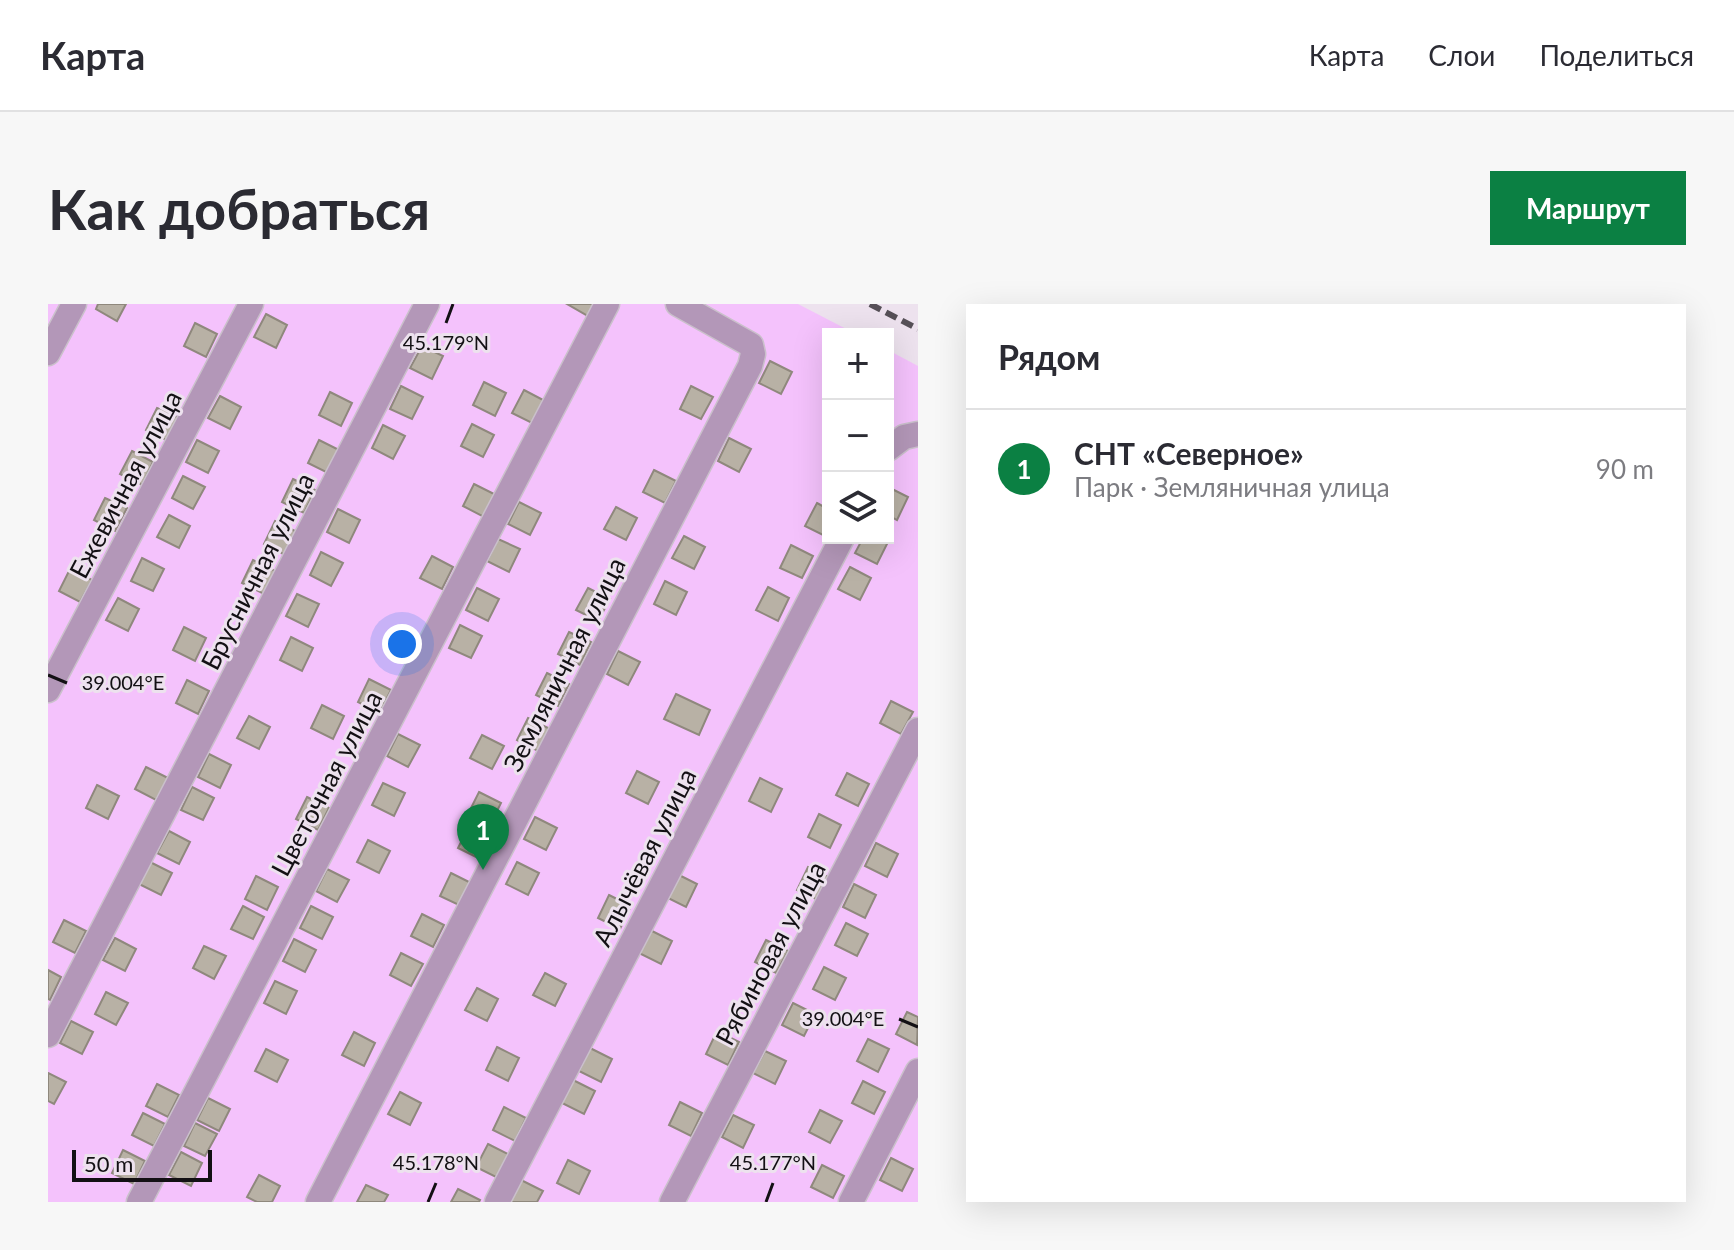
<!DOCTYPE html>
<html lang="ru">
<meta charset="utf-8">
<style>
:root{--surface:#fff;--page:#f7f7f7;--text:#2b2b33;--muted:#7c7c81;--line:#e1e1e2;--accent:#0b8043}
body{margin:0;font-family:Lato,sans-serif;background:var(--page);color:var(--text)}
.controls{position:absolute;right:24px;top:24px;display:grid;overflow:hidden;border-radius:0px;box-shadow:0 8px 32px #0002}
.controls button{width:72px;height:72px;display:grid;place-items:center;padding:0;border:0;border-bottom:2px solid var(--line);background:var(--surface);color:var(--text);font:40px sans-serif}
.scale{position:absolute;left:24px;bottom:20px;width:140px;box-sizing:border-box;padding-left:8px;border:4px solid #131014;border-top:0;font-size:22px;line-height:28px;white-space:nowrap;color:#131014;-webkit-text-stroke:6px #ede2ee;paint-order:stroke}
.you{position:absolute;left:354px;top:340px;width:28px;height:28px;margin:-20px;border:6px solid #fff;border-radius:50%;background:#1a73e8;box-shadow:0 0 0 12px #1a73e833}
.badge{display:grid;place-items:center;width:52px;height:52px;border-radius:50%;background:var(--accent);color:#fff;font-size:26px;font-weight:700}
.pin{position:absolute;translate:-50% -66px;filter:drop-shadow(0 2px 4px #0008)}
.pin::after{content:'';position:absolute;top:42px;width:28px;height:24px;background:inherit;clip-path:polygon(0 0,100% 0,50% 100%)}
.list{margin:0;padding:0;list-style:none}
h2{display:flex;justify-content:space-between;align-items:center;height:104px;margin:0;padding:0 32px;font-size:34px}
h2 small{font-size:26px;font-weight:400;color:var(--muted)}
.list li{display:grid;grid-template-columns:52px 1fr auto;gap:24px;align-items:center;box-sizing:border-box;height:120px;padding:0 32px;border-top:2px solid var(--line)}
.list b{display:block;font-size:30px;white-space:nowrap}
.list p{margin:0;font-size:26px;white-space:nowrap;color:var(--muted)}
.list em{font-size:26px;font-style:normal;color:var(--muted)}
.icon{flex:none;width:44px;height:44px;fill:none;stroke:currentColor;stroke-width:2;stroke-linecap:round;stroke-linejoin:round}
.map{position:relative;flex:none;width:870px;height:898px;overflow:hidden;border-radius:0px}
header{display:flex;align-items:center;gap:48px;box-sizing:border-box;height:112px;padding:0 40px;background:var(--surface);border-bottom:2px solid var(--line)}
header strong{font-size:38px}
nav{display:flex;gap:44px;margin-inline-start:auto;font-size:28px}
.intro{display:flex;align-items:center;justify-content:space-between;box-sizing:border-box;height:192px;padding:0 48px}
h1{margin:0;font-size:56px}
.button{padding:20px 36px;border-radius:0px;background:var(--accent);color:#fff;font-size:28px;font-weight:700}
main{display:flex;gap:48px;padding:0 48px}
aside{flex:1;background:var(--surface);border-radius:0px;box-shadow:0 8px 32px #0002}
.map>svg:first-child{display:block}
.green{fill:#f4c2fc}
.building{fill:#b8b1a5;stroke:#8f887d;stroke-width:2}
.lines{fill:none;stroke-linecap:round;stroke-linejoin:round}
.minor-casing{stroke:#cac0cb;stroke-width:27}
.minor{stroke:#b397b8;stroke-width:24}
.rail{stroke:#565057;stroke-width:6;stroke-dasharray:12 6;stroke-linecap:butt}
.ticks{fill:none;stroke:#131014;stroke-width:3}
.labels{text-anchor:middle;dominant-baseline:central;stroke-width:6;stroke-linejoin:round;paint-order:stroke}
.street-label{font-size:26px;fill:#131014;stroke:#ede2ee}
.ticks-label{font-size:20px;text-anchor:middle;fill:#131014;stroke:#ede2ee;stroke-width:6;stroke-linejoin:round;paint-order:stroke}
</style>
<header>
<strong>Карта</strong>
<nav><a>Карта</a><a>Слои</a><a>Поделиться</a></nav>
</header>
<div class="intro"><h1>Как добраться</h1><a class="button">Маршрут</a></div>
<main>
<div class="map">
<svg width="870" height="898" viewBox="0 0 870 898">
<rect width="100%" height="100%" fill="#ede2ee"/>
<polygon class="green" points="0,0 750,0 808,30 780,30 780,234 840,234 840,46 870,62 870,898 0,898"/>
<g class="building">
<polygon points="50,0 78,0 69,17 48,5"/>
<polygon points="519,0 546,0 540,12"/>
<polygon points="218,10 239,21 228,44 206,33"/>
<polygon points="147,19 169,30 158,53 136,42"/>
<polygon points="374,42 395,52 384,75 362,64"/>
<polygon points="722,57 744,68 733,90 711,79"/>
<polygon points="436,78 458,89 447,112 425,101"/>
<polygon points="353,82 375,93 364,115 342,105"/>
<polygon points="643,82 665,93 653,115 632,105"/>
<polygon points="476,86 497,97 486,120 464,109"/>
<polygon points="282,88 304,99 293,122 271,111"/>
<polygon points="172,92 193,103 182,125 160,114"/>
<polygon points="109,104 131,114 120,137 98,126"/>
<polygon points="424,120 446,131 435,153 413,142"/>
<polygon points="335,121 357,132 345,155 324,144"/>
<polygon points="681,134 703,145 691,168 670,157"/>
<polygon points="149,136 171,147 160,169 138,158"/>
<polygon points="271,136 293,147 282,170 260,159"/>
<polygon points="84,147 105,158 94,181 72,170"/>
<polygon points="606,166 628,177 617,199 595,188"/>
<polygon points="135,172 157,183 145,205 124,194"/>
<polygon points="245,175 267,186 256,209 234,198"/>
<polygon points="426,180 448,191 436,213 415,202"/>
<polygon points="840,183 860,193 849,216 840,211"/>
<polygon points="57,194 79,204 67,227 46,216"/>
<polygon points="471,198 493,209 482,231 460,220"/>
<polygon points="769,199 780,205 779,233 757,222"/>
<polygon points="568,203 589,214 578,236 556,225"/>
<polygon points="290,205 312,216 301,239 279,228"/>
<polygon points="121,211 142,222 131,244 109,233"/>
<polygon points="227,217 249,228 237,251 216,240"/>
<polygon points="636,232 657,243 646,265 624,254"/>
<polygon points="815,234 833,234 840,238 829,260 807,249"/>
<polygon points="450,235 472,245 461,268 439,257"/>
<polygon points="743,241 765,252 754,274 732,264"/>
<polygon points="273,248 295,259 283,282 262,271"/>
<polygon points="384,252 405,263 394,285 372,274"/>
<polygon points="94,254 116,265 105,287 83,277"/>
<polygon points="205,256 227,267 216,290 194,279"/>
<polygon points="802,263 823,274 812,296 790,285"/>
<polygon points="22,265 44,276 32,298 11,287"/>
<polygon points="617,277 639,288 628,311 606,300"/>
<polygon points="720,283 741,294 730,317 708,306"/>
<polygon points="429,284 451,295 440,317 418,306"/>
<polygon points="540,284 562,295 550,317 528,306"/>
<polygon points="249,290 271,300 260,323 238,312"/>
<polygon points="70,294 91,305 80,327 58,316"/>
<polygon points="412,321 434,332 423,354 401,344"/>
<polygon points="136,323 158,334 147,357 125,346"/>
<polygon points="521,328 543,338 532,361 510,350"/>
<polygon points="243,333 265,344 254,367 232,356"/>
<polygon points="570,347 592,358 580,381 559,370"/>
<polygon points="499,369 521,380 510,402 488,391"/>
<polygon points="321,375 343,386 331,409 310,398"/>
<polygon points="139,376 161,387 150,410 128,399"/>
<polygon points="628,390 662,406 651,431 616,415"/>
<polygon points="843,397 865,408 853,430 832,419"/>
<polygon points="274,401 296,412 285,435 263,424"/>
<polygon points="201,412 222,423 211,445 189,434"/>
<polygon points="480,414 502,425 490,447 469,436"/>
<polygon points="350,430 372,441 360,463 339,452"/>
<polygon points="434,431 456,442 444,465 422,454"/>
<polygon points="161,450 183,461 172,484 150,473"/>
<polygon points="98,463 120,474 108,496 87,485"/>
<polygon points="589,467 611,478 600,500 578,489"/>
<polygon points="799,469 821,480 810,502 788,491"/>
<polygon points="712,474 734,485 723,508 701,497"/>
<polygon points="335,479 357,489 346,512 324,501"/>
<polygon points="49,481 71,492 60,515 38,504"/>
<polygon points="144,483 166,494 155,516 133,506"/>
<polygon points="431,488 453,499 442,521 420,510"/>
<polygon points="259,493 281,504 270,526 248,515"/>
<polygon points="771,510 793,521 782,544 760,533"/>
<polygon points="487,513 509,524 498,546 476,535"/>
<polygon points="421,522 443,533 432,555 410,544"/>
<polygon points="121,527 142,538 131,560 109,549"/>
<polygon points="320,536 342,547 331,569 309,558"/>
<polygon points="828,539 850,550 839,573 817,562"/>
<polygon points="102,558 124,569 113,591 91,580"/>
<polygon points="469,558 491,569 480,591 458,580"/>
<polygon points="760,563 782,574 770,596 749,586"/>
<polygon points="279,565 301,576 289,598 268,587"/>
<polygon points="403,569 425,580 413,602 392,592"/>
<polygon points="627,569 649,580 638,603 616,592"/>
<polygon points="208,572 230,583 219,606 197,595"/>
<polygon points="806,580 828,591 817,614 795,603"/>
<polygon points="561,591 583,602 572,625 550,614"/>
<polygon points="195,602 216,613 205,635 183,625"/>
<polygon points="263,602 285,613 274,635 252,624"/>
<polygon points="374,610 396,621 385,643 363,632"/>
<polygon points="16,616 38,627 27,649 5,638"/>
<polygon points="798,619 820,630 809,652 787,641"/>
<polygon points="602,626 624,637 613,660 591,649"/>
<polygon points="67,634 88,645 77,667 55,656"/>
<polygon points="246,635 268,646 257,668 235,657"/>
<polygon points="718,636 740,647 728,669 707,658"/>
<polygon points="156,642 178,652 166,675 145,664"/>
<polygon points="353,649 375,660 363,682 342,671"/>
<polygon points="776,663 798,674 787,696 765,685"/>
<polygon points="0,666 13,673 2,696 0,695"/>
<polygon points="497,669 518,680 507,702 485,691"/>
<polygon points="227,677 249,687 238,710 216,699"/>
<polygon points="429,684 450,695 439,717 417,706"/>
<polygon points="58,688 80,699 68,721 47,710"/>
<polygon points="745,699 767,710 756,732 734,721"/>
<polygon points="859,708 870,713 869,741 848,730"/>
<polygon points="23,717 45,728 34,750 12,739"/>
<polygon points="669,727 691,738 680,761 658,750"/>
<polygon points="306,728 327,739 316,762 294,751"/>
<polygon points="820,735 841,745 830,768 809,757"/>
<polygon points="449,743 471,754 460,777 438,766"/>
<polygon points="542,744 564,755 553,778 531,767"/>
<polygon points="218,745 240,756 229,778 207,767"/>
<polygon points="717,747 738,757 727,780 705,769"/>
<polygon points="0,769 18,778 6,800 0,797"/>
<polygon points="525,776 547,787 536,810 514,799"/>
<polygon points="815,777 837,788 826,810 804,799"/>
<polygon points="109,780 131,791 120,813 98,802"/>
<polygon points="352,788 373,799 362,821 340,810"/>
<polygon points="160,794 182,805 171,827 149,816"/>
<polygon points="632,798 654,809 643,832 621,821"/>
<polygon points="456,803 478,814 467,837 445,826"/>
<polygon points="772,806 794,817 782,839 761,828"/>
<polygon points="95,809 117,820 106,842 84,831"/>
<polygon points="685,811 706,821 695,844 674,833"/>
<polygon points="147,819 169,830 157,852 136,842"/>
<polygon points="440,840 462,851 450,874 428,863"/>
<polygon points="75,846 97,857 86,880 64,869"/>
<polygon points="133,848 154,859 143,882 121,871"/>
<polygon points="843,854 865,865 854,887 832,876"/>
<polygon points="520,856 542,867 531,890 509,879"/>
<polygon points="774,861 796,872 785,894 763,883"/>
<polygon points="211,871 232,882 224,898 209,898 199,893"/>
<polygon points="473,876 495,887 489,898 462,898"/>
<polygon points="318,881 340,891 336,898 309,898"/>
<polygon points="410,885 432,896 431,898 403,898"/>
</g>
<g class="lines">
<g class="minor-casing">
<g id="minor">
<polyline points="0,49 26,0"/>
<polyline points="840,145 856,133 870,130"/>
<polyline points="0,386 203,0"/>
<polyline points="0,731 379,0"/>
<polyline points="91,898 559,0"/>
<polyline points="270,898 702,62 705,50 703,41 630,0"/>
<polyline points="449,898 794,234"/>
<polyline points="624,898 870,426"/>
<polyline points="803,898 870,767"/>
</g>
</g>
<use href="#minor" class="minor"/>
<polyline class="rail" points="822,0 870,25"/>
</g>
<path class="ticks" d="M398 19 405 0M0 371 19 379M851 715 870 723M380 898 388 879M718 898 725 879"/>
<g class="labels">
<g class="street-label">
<text transform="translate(77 180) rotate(-62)">Ежевичная улица</text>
<text transform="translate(209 267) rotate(-63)">Брусничная улица</text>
<text transform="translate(516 360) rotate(-63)">Земляничная улица</text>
<text transform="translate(278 479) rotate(-62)">Цветочная улица</text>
<text transform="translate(596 553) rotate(-63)">Алычёвая улица</text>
<text transform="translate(722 649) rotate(-62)">Рябиновая улица</text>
</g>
</g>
<g class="ticks-label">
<text x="398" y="46">45.179°N</text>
<text x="75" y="386">39.004°E</text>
<text x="795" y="722">39.004°E</text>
<text x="388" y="866">45.178°N</text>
<text x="725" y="866">45.177°N</text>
</g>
</svg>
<div class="controls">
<button>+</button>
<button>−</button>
<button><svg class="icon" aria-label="layers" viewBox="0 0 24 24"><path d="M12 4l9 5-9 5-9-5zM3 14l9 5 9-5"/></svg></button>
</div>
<div class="scale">50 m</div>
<div class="you"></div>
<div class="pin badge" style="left:435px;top:566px">1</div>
</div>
<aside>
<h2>Рядом<small></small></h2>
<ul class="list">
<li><span class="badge">1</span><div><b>СНТ «Северное»</b><p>Парк · Земляничная улица</p></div><em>90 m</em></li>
</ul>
</aside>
</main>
